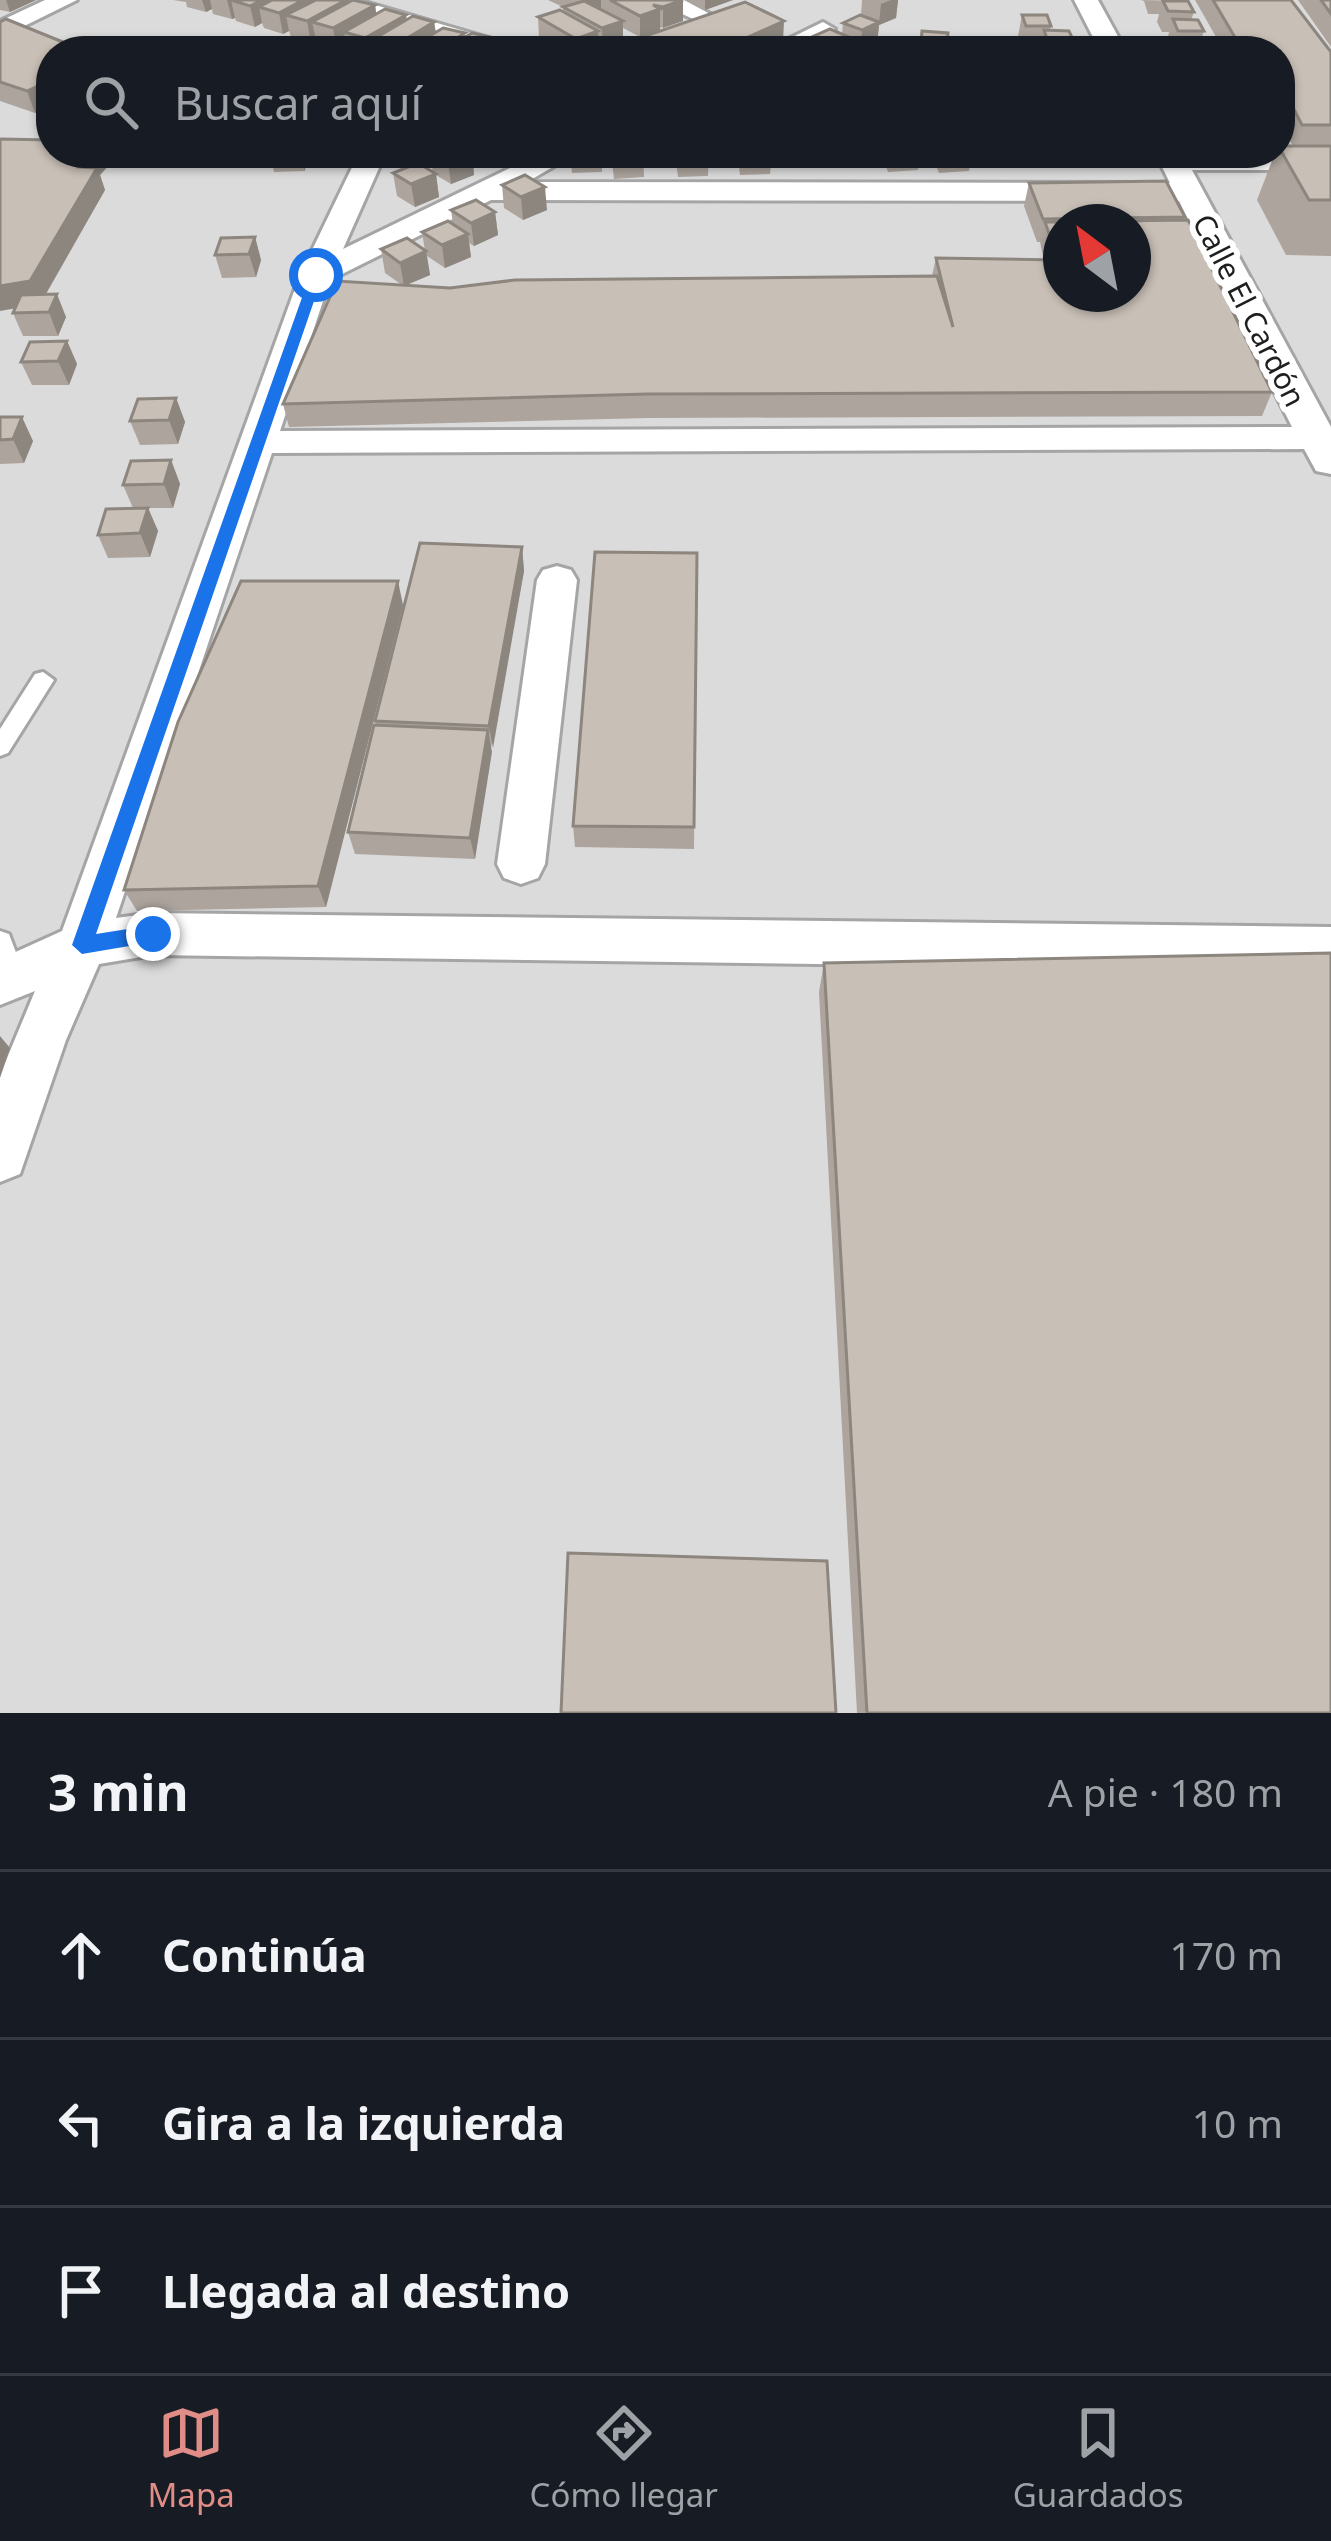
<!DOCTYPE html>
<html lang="es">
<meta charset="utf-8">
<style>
:root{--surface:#171b24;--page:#20242c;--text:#f1f3f6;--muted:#9ea1a6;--line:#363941;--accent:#e08c87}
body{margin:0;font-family:"Noto Sans",sans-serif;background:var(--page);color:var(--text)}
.compass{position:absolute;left:1043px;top:204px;width:108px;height:108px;border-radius:50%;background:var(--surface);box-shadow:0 3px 9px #0004;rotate:328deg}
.stop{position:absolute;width:36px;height:36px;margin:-27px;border:9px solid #1a73e8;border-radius:50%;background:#fff}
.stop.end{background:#1a73e8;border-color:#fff;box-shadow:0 3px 12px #0008}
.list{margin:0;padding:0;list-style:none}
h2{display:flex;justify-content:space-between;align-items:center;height:156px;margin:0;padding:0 48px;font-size:51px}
h2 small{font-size:39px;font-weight:400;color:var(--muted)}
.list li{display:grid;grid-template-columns:78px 1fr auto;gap:36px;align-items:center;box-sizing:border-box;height:168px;padding:0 48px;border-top:3px solid var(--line)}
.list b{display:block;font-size:45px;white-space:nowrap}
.list em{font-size:39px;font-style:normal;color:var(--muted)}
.icon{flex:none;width:66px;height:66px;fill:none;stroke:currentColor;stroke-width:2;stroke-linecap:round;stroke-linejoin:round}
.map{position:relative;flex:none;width:1331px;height:1713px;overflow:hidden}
.search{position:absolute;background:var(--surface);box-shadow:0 3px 9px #0004;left:36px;right:36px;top:36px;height:132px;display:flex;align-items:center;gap:30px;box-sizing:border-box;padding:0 42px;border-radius:48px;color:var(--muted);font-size:45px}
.sheet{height:660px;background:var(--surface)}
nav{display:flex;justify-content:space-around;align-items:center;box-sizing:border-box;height:168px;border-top:3px solid var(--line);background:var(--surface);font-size:33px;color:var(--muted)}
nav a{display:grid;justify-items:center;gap:6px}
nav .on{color:var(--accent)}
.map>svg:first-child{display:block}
.residential{fill:#dcdbdb;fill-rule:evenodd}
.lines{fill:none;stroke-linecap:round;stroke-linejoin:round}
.service-casing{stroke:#a5a5a5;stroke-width:6}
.minor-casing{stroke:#a5a5a5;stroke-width:6}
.service{fill:#fff;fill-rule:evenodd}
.minor{fill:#fff;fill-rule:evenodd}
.wall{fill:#aca49d}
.shaded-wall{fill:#8c867f}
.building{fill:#c8bfb6;stroke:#8c867f;stroke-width:3;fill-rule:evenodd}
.route{fill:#1a73e8}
.labels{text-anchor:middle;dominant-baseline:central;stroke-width:12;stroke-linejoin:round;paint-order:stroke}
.far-street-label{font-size:30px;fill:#1e1e1e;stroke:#fff}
</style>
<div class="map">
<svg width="1331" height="1713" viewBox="0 0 1331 1713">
<rect width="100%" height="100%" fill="#f0ede3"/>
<path class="residential" d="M0 0H1331V1713H0ZM51 51H1280V153H51ZM1061 222H1133V294H1061Z"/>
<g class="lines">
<g class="service-casing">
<g id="service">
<polygon points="43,672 54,680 8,753 0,756 0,729 35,674"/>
<polygon points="0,931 9,934 26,979 22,987 13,990 4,987 0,979"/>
</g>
</g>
<g class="minor-casing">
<g id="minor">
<polygon points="45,0 77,0 0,38 0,21"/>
<polygon points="320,0 358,0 516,46 520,51 479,51 323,5"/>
<polygon points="651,0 684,0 712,15 700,22"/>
<polygon points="1074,0 1098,0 1126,51 1100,51"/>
<path d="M823 22 835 29C815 48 792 51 764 51Z"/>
<path d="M1331 152V170H1192L1331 427V474L1316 471 1304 449 272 453 116 918 153 913 1331 927V971L153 955 99 964 66 1040 20 1174 0 1182V1075L35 991 0 1005V959L62 931 300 275 359 153H379L383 159 343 249 541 153H577L527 182 1170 183 1155 153ZM491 200 1179 201 1292 427 280 431 330 280Z"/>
<polygon points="557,566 571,570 577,580 545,864 538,878 521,884 504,878 497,864 537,580 543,570"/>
</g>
</g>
<use href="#service" class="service"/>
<use href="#minor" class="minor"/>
</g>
<g class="wall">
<polygon points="0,0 36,0 10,12 0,10"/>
<polygon points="173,0 349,0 350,2 375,5 376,14 407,20 434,22 436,32 494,38 495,48 526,51 347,51 346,44 337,49 316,44 316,40 311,43 291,37 289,31 283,34 264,28 262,23 255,27 236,21 235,18 232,19 213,14 212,9 206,12 187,7 186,2"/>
<polygon points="682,0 683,21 660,28 660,30 640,37 623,28 623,43 603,50 599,48 599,51 562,51 539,38 538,17 563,12 563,7 548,0"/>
<polygon points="685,0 733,0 705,10"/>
<polygon points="862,0 898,0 896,18 879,25 877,44 862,51 848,47 848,51 785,51 811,48 812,37 842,34 843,23 861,15"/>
<polygon points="1141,0 1188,1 1194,12 1191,20 1204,31 1201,40 1217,51 1172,51 1167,41 1169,32 1162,32 1157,22 1159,14 1148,14 1144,1"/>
<polygon points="1195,0 1291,0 1331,52 1331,256 1286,255 1257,200 1275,153 1280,153 1280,146 1293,146 1280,122 1280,51 1224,51"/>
<polygon points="1298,0 1331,0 1331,47"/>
<polygon points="1022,15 1051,26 1050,30 1074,42 1073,47 1077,51 1039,51 1040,47 1021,47 1018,36"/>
<polygon points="6,19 35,113 0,101 0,22"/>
<polygon points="922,31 948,33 946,51 919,51"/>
<polygon points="51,153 107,153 111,163 100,175 105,190 46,294 66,317 58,336 23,336 13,313"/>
<polygon points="270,153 306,153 305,171 274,172"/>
<polygon points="430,153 472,153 474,175 451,184 436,175 439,197 415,207 397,196 393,173 433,173"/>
<polygon points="570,153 602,153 602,172 572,173"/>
<polygon points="611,153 643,153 644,177 614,179"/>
<polygon points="675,153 709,153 708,176 678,177"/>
<polygon points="737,153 772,153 770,174 740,175"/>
<polygon points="884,153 921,153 918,170 888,172 883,158"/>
<polygon points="934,153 972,153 969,171 939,173 933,159"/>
<polygon points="1029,183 1185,217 1183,220 1272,392 1262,416 648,418 289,427 283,404 402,285 385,273 381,249 425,251 422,232 453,224 451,210 495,212 498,235 474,246 469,243 471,257 445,268 427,256 430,275 406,285 450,288 932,276 936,258 1044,260 1040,242 1037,242 1024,206"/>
<polygon points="502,185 547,210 523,220 504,208"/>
<polygon points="255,237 261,260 256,277 222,278 215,255"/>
<polygon points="67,341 77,364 69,385 32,385 21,362"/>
<polygon points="176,398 185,422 178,444 140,445 130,421"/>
<polygon points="0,417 33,441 24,463 0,464"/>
<polygon points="171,460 180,484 173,508 148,508 158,531 150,557 108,558 98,535 133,508 123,485"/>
<polygon points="522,547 524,571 491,748 475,859 355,854 348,832 376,725 375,721"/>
<polygon points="697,553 694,849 575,847 573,826"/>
<polygon points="403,605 326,907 137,911 124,890"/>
<polygon points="824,963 1331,1713 857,1713 819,992"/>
</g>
<g class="shaded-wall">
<polygon points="6,0 36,0 10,12"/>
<polygon points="202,0 210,0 212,9 206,12"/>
<polygon points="227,0 349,0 352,17 375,5 378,26 344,32 346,44 337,49 333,28 312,22 316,40 311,43 307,21 286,15 289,31 283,34 279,13 259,7 262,23 255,27 250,6 231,0 235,18 232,19"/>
<polygon points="582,0 601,0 601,12 583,19"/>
<polygon points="683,0 683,21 663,28 663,7"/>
<polygon points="705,0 733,0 705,10"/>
<polygon points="891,0 898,0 896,18 879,25 877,44 860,51 862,30 879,23 881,4"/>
<polygon points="660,9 660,30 640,37 640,16"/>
<polygon points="406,15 410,36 372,40 374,51 367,51 365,38"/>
<polygon points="623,21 623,43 603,50 602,28"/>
<polygon points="784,21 783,42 763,51 717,51"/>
<polygon points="434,22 437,43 424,51 394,51 394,46"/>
<polygon points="598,31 599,51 577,51 576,39"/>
<polygon points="849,37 848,51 831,51 832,45"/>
<polygon points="494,38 495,51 474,51"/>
<polygon points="51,70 51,106 35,113 27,91"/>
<polygon points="92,153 107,153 111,163 100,175 105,190 40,304 0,311 0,286 79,167"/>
<polygon points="301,153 306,153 305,171"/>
<polygon points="469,153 472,153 474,175 451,184 448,162"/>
<polygon points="436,174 439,197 415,207 411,184"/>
<polygon points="545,187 547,210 523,220 521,197"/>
<polygon points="495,212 498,235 474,246 471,223"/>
<polygon points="468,234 471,257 445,268 442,245"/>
<polygon points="255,237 261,260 256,277 249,254"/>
<polygon points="426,251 430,275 404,286 400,263"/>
<polygon points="57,294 66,317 58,336 49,312"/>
<polygon points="67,341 77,364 69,385 58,361"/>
<polygon points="176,398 185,422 178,444 169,420"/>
<polygon points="22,417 33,441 24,463 13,439"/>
<polygon points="171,460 180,484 173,508 164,484"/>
<polygon points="148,508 158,531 150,557 140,533"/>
<polygon points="522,547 524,571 493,748 489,726"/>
<polygon points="398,581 403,605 326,907 318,886"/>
<polygon points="488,730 492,752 475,859 470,838"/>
<polygon points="0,1036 10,1048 0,1078"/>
</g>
<g class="building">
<polygon points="231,0 262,0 250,6"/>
<polygon points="272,0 303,0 279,13 259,7"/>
<polygon points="316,0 346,0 307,21 286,15"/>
<polygon points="353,0 375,5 333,28 312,22"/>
<polygon points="610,0 683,0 663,7 653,5 660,9 640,16"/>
<polygon points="1213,0 1291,0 1331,52 1331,125 1302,125 1289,100 1280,91 1280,51 1243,51"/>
<polygon points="1321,0 1331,0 1331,14"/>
<polygon points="584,1 623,21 602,28 563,7"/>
<polygon points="1163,1 1188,1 1194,12 1168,11"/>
<polygon points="745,2 784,21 717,51 613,51 607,49"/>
<polygon points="385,9 406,15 365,38 344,32"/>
<polygon points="560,10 598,31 576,39 538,17"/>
<polygon points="860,15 879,22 862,30 843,23"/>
<polygon points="1022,15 1047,15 1051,26 1026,26"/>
<polygon points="413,16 434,22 394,46 372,40"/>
<polygon points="6,19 85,51 51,51 51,70 48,72 51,73 51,80 27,91 0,82 0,22"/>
<polygon points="1173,19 1198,20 1204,31 1178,31"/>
<polygon points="443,28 465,33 436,51 404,51"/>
<polygon points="830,29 849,37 832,45 812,37"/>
<polygon points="1044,30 1069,31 1074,42 1048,42"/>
<polygon points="922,31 948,33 947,44 921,42"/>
<polygon points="472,33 494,38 474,51 441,51"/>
<polygon points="1185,39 1211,40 1217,51 1191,51"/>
<polygon points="503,42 526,48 521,51 489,51"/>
<polygon points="801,44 819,51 785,51"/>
<polygon points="1049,47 1075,47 1077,51 1050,51"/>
<polygon points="0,139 51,140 51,153 92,153 79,167 97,168 30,281 0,286"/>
<polygon points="1280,146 1331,146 1331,200 1309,200 1280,149"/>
<polygon points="434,153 469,153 448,162"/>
<polygon points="613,153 643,153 644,155 613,156"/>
<polygon points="418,163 436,174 411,184 393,173"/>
<polygon points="525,175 545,187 521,197 502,185"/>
<polygon points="1166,181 1185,217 1043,219 1029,183"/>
<polygon points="476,200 495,212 471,223 451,210"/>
<path d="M1188 220 1272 392 648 394 283 404 337 281 450 288 515 280 937 276 953 327 936 258 1058 260 1045 222ZM1061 222H1133V294H1061Z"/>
<polygon points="448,221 468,234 442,245 422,232"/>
<polygon points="255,237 249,254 215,255 221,238"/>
<polygon points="407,238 426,251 400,263 381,249"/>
<polygon points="57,294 49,312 13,313 21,295"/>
<polygon points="67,341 58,361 21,362 30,342"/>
<polygon points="176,398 169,420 130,421 138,399"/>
<polygon points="0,417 22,417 13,439 0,440"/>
<polygon points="171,460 164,484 123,485 131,461"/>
<polygon points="148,508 140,533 98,535 106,509"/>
<polygon points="420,543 522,547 489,726 375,721"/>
<polygon points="595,552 697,553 694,827 573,826"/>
<polygon points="241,581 398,581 318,886 124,890 178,722"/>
<polygon points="374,725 488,730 470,838 348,832"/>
<polygon points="1331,953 1331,1713 867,1713 824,963"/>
<polygon points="568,1553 827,1561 836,1713 561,1713"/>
</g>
<polygon class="route" points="316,271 323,275 96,934 153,925 163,934 153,942 82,954 72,945 310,275"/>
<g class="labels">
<g class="far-street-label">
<text transform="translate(1250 310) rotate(63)">Calle El Cardón</text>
</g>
</g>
</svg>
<svg class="compass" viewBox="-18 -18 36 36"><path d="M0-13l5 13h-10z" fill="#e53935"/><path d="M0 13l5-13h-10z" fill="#9ea1a6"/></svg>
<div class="stop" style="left:316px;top:275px"></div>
<div class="stop end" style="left:153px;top:934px"></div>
<div class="search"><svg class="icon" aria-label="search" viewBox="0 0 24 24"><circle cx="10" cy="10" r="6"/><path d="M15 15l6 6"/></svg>Buscar aquí</div>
</div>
<section class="sheet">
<h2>3 min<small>A pie · 180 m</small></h2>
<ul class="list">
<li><svg class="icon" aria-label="ahead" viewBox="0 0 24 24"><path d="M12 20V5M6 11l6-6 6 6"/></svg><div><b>Continúa</b></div><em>170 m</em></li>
<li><svg class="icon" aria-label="left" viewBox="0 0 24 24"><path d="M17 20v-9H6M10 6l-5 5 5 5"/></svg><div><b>Gira a la izquierda</b></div><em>10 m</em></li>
<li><svg class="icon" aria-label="arrive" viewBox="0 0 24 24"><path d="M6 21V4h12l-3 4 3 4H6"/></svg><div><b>Llegada al destino</b></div></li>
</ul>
</section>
<nav>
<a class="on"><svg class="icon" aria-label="map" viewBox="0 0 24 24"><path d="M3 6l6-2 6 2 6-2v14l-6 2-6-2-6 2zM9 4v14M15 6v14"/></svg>Mapa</a>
<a><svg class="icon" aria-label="directions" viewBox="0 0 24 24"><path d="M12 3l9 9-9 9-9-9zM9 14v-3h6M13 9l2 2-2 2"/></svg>Cómo llegar</a>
<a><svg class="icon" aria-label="saved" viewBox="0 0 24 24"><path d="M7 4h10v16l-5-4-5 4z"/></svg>Guardados</a>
</nav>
